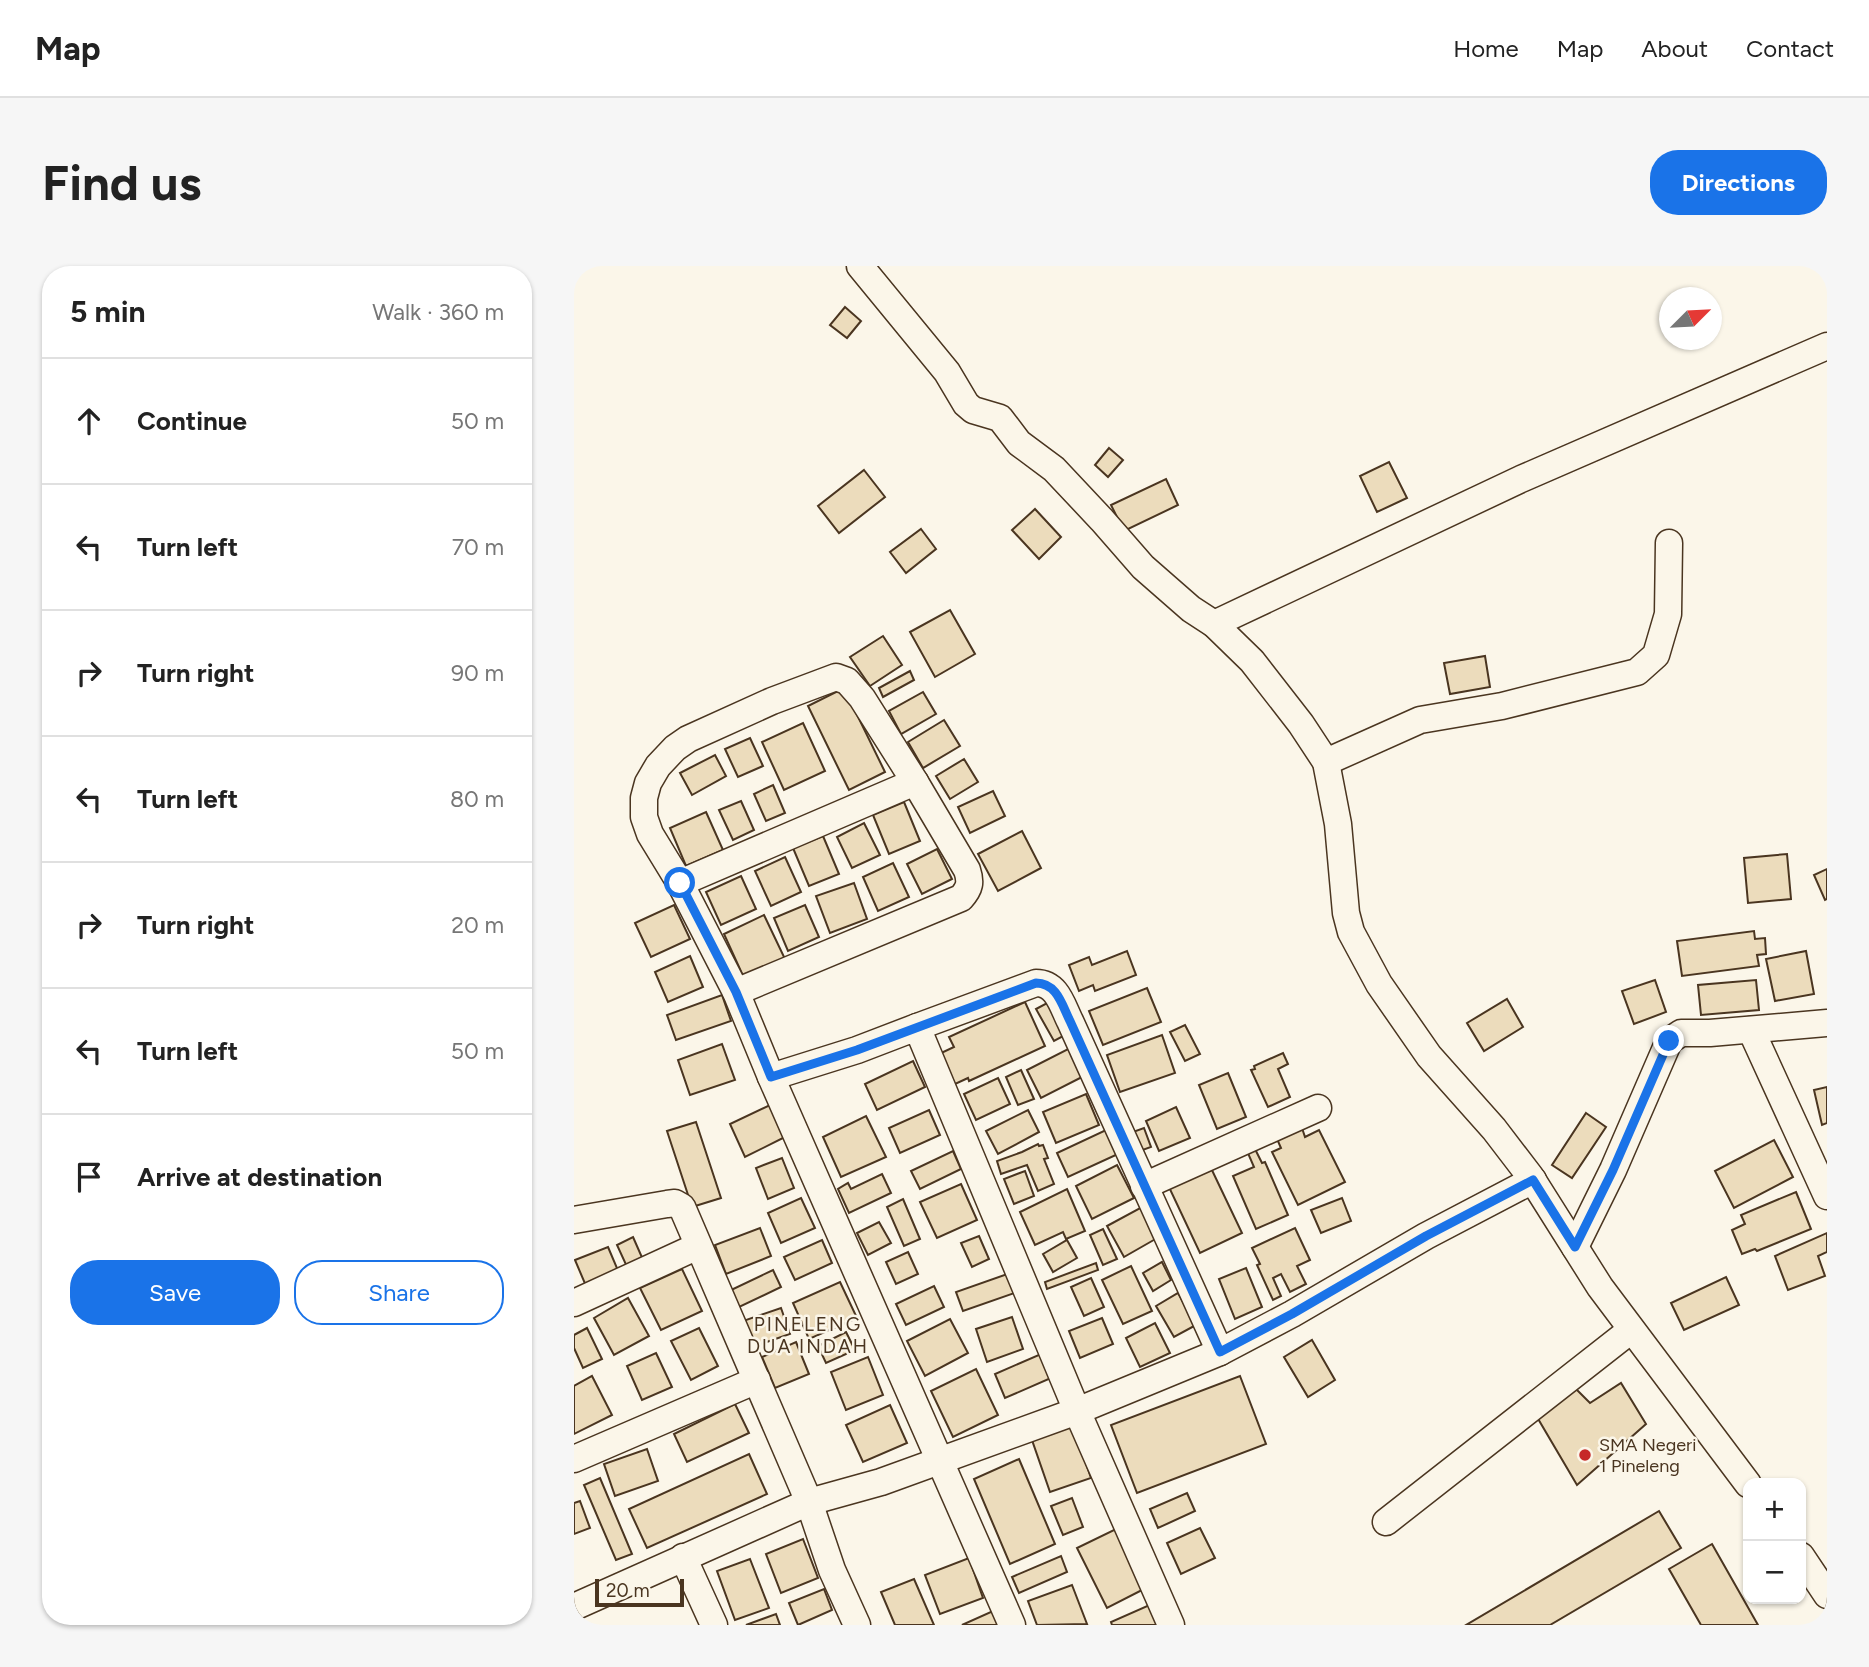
<!DOCTYPE html>
<meta charset="utf-8">
<style>
:root{--surface:#fff;--page:#f6f6f6;--text:#222;--muted:#767676;--line:#e0e0e0;--accent:#1a73e8}
body{margin:0;font-family:Figtree,sans-serif;background:var(--page);color:var(--text)}
.controls{position:absolute;right:21px;bottom:21px;display:grid;overflow:hidden;border-radius:14px;box-shadow:0 2px 5px #0004}
.controls button{width:63px;height:63px;display:grid;place-items:center;padding:0;border:0;border-bottom:2px solid var(--line);background:var(--surface);color:var(--text);font:35px sans-serif}
.compass{position:absolute;left:1085px;top:21px;width:63px;height:63px;border-radius:50%;background:var(--surface);box-shadow:0 2px 5px #0004;rotate:66deg}
.scale{position:absolute;left:21px;bottom:18px;width:89px;box-sizing:border-box;padding-left:7px;border:4px solid #4a3520;border-top:0;font-size:19px;line-height:24px;white-space:nowrap;color:#4a3520;-webkit-text-stroke:5px #fbf6e9;paint-order:stroke}
.stop{position:absolute;width:21px;height:21px;margin:-16px;border:5px solid #1a73e8;border-radius:50%;background:#fff}
.stop.end{background:#1a73e8;border-color:#fff;box-shadow:0 2px 7px #0008}
.list{margin:0;padding:0;list-style:none}
h2{display:flex;justify-content:space-between;align-items:center;height:91px;margin:0;padding:0 28px;font-size:30px}
h2 small{font-size:23px;font-weight:400;color:var(--muted)}
.list li{display:grid;grid-template-columns:46px 1fr auto;gap:21px;align-items:center;box-sizing:border-box;height:126px;padding:0 28px;border-top:2px solid var(--line)}
.list b{display:block;font-size:26px;white-space:nowrap}
.list em{font-size:23px;font-style:normal;color:var(--muted)}
.actions{display:flex;gap:14px;padding:21px 28px}
.actions a{flex:1;padding:16px 0;border:2px solid var(--accent);border-radius:28px;text-align:center;font-size:24px;color:var(--accent)}
.actions .main{background:var(--accent);color:#fff}
.icon{flex:none;width:38px;height:38px;fill:none;stroke:currentColor;stroke-width:2;stroke-linecap:round;stroke-linejoin:round}
.map{position:relative;flex:none;width:1253px;height:1359px;overflow:hidden;border-radius:28px}
header{display:flex;align-items:center;gap:42px;box-sizing:border-box;height:98px;padding:0 35px;background:var(--surface);border-bottom:2px solid var(--line)}
header strong{font-size:33px}
nav{display:flex;gap:38px;margin-inline-start:auto;font-size:24px}
.intro{display:flex;align-items:center;justify-content:space-between;box-sizing:border-box;height:168px;padding:0 42px}
h1{margin:0;font-size:49px}
.button{padding:18px 32px;border-radius:28px;background:var(--accent);color:#fff;font-size:24px;font-weight:700}
main{display:flex;gap:42px;padding:0 42px}
aside{flex:1;background:var(--surface);border-radius:28px;box-shadow:0 2px 5px #0004}
.map>svg:first-child{display:block}
.building{fill:#ecdcbc;stroke:#4a3520;stroke-width:2}
.lines{fill:none;stroke-linecap:round;stroke-linejoin:round}
.minor-casing{stroke:#4a3520;stroke-width:29}
.minor{stroke:#fbf6e9;stroke-width:26}
.route{stroke:#1a73e8;stroke-width:9}
.poi-dot{fill:#c62828;stroke:#fbf6e9;stroke-width:2.5}
.labels{text-anchor:middle;dominant-baseline:central;stroke-width:5;stroke-linejoin:round;paint-order:stroke}
.poi-label{font-size:18px;fill:#4a3520;stroke:#fbf6e9;text-anchor:start}
.neighbourhood-label{font-size:19px;letter-spacing:2px;fill:#4a3520;stroke:#fbf6e9}
</style>
<header>
<strong>Map</strong>
<nav><a>Home</a><a>Map</a><a>About</a><a>Contact</a></nav>
</header>
<div class="intro"><h1>Find us</h1><a class="button">Directions</a></div>
<main>
<aside>
<h2>5 min<small>Walk · 360 m</small></h2>
<ul class="list">
<li><svg class="icon" aria-label="ahead" viewBox="0 0 24 24"><path d="M12 20V5M6 11l6-6 6 6"/></svg><div><b>Continue</b></div><em>50 m</em></li>
<li><svg class="icon" aria-label="left" viewBox="0 0 24 24"><path d="M17 20v-9H6M10 6l-5 5 5 5"/></svg><div><b>Turn left</b></div><em>70 m</em></li>
<li><svg class="icon" aria-label="right" viewBox="0 0 24 24"><path d="M7 20v-9h11M14 6l5 5-5 5"/></svg><div><b>Turn right</b></div><em>90 m</em></li>
<li><svg class="icon" aria-label="left" viewBox="0 0 24 24"><path d="M17 20v-9H6M10 6l-5 5 5 5"/></svg><div><b>Turn left</b></div><em>80 m</em></li>
<li><svg class="icon" aria-label="right" viewBox="0 0 24 24"><path d="M7 20v-9h11M14 6l5 5-5 5"/></svg><div><b>Turn right</b></div><em>20 m</em></li>
<li><svg class="icon" aria-label="left" viewBox="0 0 24 24"><path d="M17 20v-9H6M10 6l-5 5 5 5"/></svg><div><b>Turn left</b></div><em>50 m</em></li>
<li><svg class="icon" aria-label="arrive" viewBox="0 0 24 24"><path d="M6 21V4h12l-3 4 3 4H6"/></svg><div><b>Arrive at destination</b></div></li>
</ul>
<div class="actions"><a class="main">Save</a><a>Share</a></div>
</aside>
<div class="map">
<svg width="1253" height="1359" viewBox="0 0 1253 1359">
<rect width="100%" height="100%" fill="#fbf6e9"/>
<g class="building">
<polygon points="271,41 287,55 273,72 256,59"/>
<polygon points="535,182 549,194 534,211 521,199"/>
<polygon points="815,196 833,232 803,246 786,210"/>
<polygon points="290,204 311,231 265,267 244,240"/>
<polygon points="592,213 604,239 550,265 537,239"/>
<polygon points="461,243 487,271 465,293 438,264"/>
<polygon points="347,263 362,283 332,307 316,286"/>
<polygon points="376,344 401,388 361,411 336,366"/>
<polygon points="309,370 328,399 296,420 276,391"/>
<polygon points="911,390 916,421 876,428 870,397"/>
<polygon points="336,405 340,414 309,431 305,422"/>
<polygon points="270,422 311,506 275,524 234,440"/>
<polygon points="349,426 362,448 327,468 315,445"/>
<polygon points="370,454 386,480 349,502 334,476"/>
<polygon points="229,457 251,505 210,524 188,476"/>
<polygon points="176,472 189,500 164,511 151,483"/>
<polygon points="141,489 152,510 118,529 106,507"/>
<polygon points="390,493 404,516 376,533 362,510"/>
<polygon points="199,519 211,547 192,555 180,528"/>
<polygon points="419,525 431,550 396,567 384,541"/>
<polygon points="167,535 180,564 159,574 145,544"/>
<polygon points="330,536 346,575 315,588 299,549"/>
<polygon points="132,546 149,584 112,600 96,562"/>
<polygon points="290,557 306,589 278,602 263,571"/>
<polygon points="448,565 467,602 424,625 404,588"/>
<polygon points="249,570 265,608 235,620 219,582"/>
<polygon points="363,583 378,613 348,628 333,598"/>
<polygon points="1213,588 1217,633 1174,637 1170,592"/>
<polygon points="211,591 227,626 197,640 181,605"/>
<polygon points="319,597 335,631 304,645 289,611"/>
<polygon points="1253,603 1253,633 1251,634 1240,609"/>
<polygon points="167,610 182,643 147,659 132,626"/>
<polygon points="280,617 293,653 256,667 242,630"/>
<polygon points="100,639 116,673 77,691 61,657"/>
<polygon points="231,639 245,671 214,685 200,652"/>
<polygon points="190,649 211,693 170,712 150,668"/>
<polygon points="1180,665 1181,673 1191,672 1192,688 1183,689 1185,700 1108,710 1103,675"/>
<polygon points="553,685 562,709 521,725 519,719 505,725 495,699 515,691 518,699"/>
<polygon points="1232,685 1240,728 1201,735 1192,693"/>
<polygon points="116,690 129,721 94,736 81,706"/>
<polygon points="1081,714 1092,746 1060,758 1048,725"/>
<polygon points="1182,714 1185,744 1127,749 1124,719"/>
<polygon points="573,722 587,756 529,779 515,745"/>
<polygon points="148,729 157,755 102,774 93,749"/>
<polygon points="933,733 949,761 910,785 893,757"/>
<polygon points="451,736 471,780 395,815 394,812 379,819 365,788 380,781 375,771"/>
<polygon points="475,736 493,768 480,775 462,743"/>
<polygon points="611,759 626,788 611,795 596,766"/>
<polygon points="588,769 601,807 546,826 533,789"/>
<polygon points="148,778 161,814 116,829 104,794"/>
<polygon points="498,781 512,809 467,832 453,804"/>
<polygon points="709,787 714,798 704,803 716,831 694,841 677,804 681,803 680,800"/>
<polygon points="339,795 351,821 303,844 291,818"/>
<polygon points="447,804 460,833 444,839 432,811"/>
<polygon points="654,807 672,851 643,863 625,819"/>
<polygon points="424,812 436,838 402,854 390,828"/>
<polygon points="1253,821 1253,857 1248,859 1240,824"/>
<polygon points="512,828 525,859 482,877 469,846"/>
<polygon points="196,839 211,871 171,891 156,858"/>
<polygon points="602,841 616,872 585,885 572,855"/>
<polygon points="355,844 366,869 326,887 315,862"/>
<polygon points="454,844 465,866 424,888 412,865"/>
<polygon points="1012,847 1032,861 998,912 978,899"/>
<polygon points="292,850 312,891 267,911 249,871"/>
<polygon points="122,856 147,932 118,941 93,865"/>
<polygon points="570,862 577,881 563,886 556,867"/>
<polygon points="728,862 731,871 745,864 771,916 724,939 698,886 707,882 703,873"/>
<polygon points="532,864 544,888 494,911 483,887"/>
<polygon points="1200,874 1219,911 1160,942 1141,905"/>
<polygon points="464,878 465,880 469,879 474,892 470,893 480,918 464,925 453,899 427,908 423,895 448,886"/>
<polygon points="680,881 688,897 691,896 714,949 682,963 659,910 680,901 673,885"/>
<polygon points="379,885 387,903 346,923 337,905"/>
<polygon points="208,892 220,922 194,933 182,902"/>
<polygon points="543,899 560,932 518,953 502,920"/>
<polygon points="636,900 668,967 626,987 594,919"/>
<polygon points="451,905 460,930 440,938 430,913"/>
<polygon points="308,908 317,927 275,947 264,923 274,917 277,923"/>
<polygon points="387,918 403,954 363,972 346,936"/>
<polygon points="493,923 511,965 492,973 489,966 461,979 446,946"/>
<polygon points="1222,926 1237,963 1183,985 1181,983 1168,988 1158,964 1171,958 1167,949"/>
<polygon points="227,932 241,962 207,977 194,947"/>
<polygon points="768,932 777,955 747,967 737,944"/>
<polygon points="329,933 346,973 330,980 313,941"/>
<polygon points="568,941 585,971 550,991 533,960"/>
<polygon points="305,956 317,977 294,989 283,967"/>
<polygon points="186,962 197,990 152,1008 141,979"/>
<polygon points="721,962 736,994 723,1000 732,1018 716,1026 707,1008 699,1012 707,1030 699,1034 683,999 686,998 678,982"/>
<polygon points="529,963 543,993 529,999 516,969"/>
<polygon points="1253,967 1253,986 1244,990 1251,1010 1214,1024 1201,990"/>
<polygon points="405,970 415,993 398,1001 387,977"/>
<polygon points="59,971 70,996 54,1003 43,979"/>
<polygon points="248,974 258,997 221,1014 210,991"/>
<polygon points="493,974 503,992 479,1006 469,988"/>
<polygon points="34,981 48,1014 15,1027 1,994"/>
<polygon points="334,986 344,1008 322,1018 312,996"/>
<polygon points="588,996 597,1014 579,1025 569,1007"/>
<polygon points="522,997 524,1004 473,1023 471,1016"/>
<polygon points="557,1000 578,1045 549,1058 528,1014"/>
<polygon points="672,1002 688,1041 661,1053 645,1013"/>
<polygon points="108,1003 128,1045 87,1064 66,1022"/>
<polygon points="199,1004 207,1021 163,1042 155,1025"/>
<polygon points="439,1006 446,1025 389,1045 382,1026"/>
<polygon points="1152,1011 1165,1039 1110,1064 1097,1037"/>
<polygon points="517,1012 530,1041 510,1050 497,1021"/>
<polygon points="266,1016 283,1052 235,1073 219,1037"/>
<polygon points="360,1020 370,1041 332,1059 322,1038"/>
<polygon points="604,1027 622,1059 600,1071 582,1040"/>
<polygon points="54,1032 75,1070 40,1089 20,1052"/>
<polygon points="207,1042 216,1068 178,1081 169,1055"/>
<polygon points="438,1051 449,1083 413,1096 402,1063"/>
<polygon points="528,1052 539,1078 506,1092 495,1065"/>
<polygon points="376,1053 394,1087 351,1110 333,1075"/>
<polygon points="581,1057 596,1087 566,1101 552,1072"/>
<polygon points="13,1062 28,1093 9,1102 0,1082 0,1069"/>
<polygon points="125,1062 144,1100 117,1114 97,1075"/>
<polygon points="272,1066 281,1084 252,1097 244,1080"/>
<polygon points="738,1074 761,1114 734,1131 710,1091"/>
<polygon points="222,1076 235,1108 201,1122 188,1091"/>
<polygon points="82,1087 98,1121 68,1134 53,1100"/>
<polygon points="467,1088 477,1112 431,1132 421,1108"/>
<polygon points="294,1091 309,1129 272,1144 257,1106"/>
<polygon points="402,1103 424,1149 379,1171 357,1125"/>
<polygon points="18,1110 38,1149 0,1168 0,1120"/>
<polygon points="666,1110 692,1178 563,1227 537,1159"/>
<polygon points="993,1114 1016,1137 1047,1117 1072,1158 1003,1219 963,1151"/>
<polygon points="161,1138 175,1167 113,1196 100,1168"/>
<polygon points="316,1139 333,1177 289,1196 272,1159"/>
<polygon points="499,1160 517,1212 476,1226 458,1174"/>
<polygon points="73,1183 84,1215 41,1230 30,1198"/>
<polygon points="175,1188 193,1228 73,1282 55,1243"/>
<polygon points="445,1193 481,1278 436,1298 400,1213"/>
<polygon points="26,1212 58,1288 42,1294 10,1219"/>
<polygon points="613,1227 621,1245 584,1262 576,1243"/>
<polygon points="498,1232 509,1261 489,1269 477,1240"/>
<polygon points="6,1235 16,1262 0,1268 0,1237"/>
<polygon points="1085,1245 1107,1282 976,1359 892,1359"/>
<polygon points="626,1262 641,1292 607,1308 593,1277"/>
<polygon points="542,1263 572,1322 533,1342 503,1282"/>
<polygon points="229,1273 244,1312 207,1327 192,1288"/>
<polygon points="1138,1278 1184,1359 1127,1359 1095,1303"/>
<polygon points="487,1290 493,1306 445,1327 438,1311"/>
<polygon points="395,1292 409,1332 366,1348 351,1309"/>
<polygon points="176,1293 195,1342 161,1354 143,1305"/>
<polygon points="340,1313 360,1359 321,1359 307,1326"/>
<polygon points="498,1319 513,1358 463,1359 454,1335"/>
<polygon points="250,1323 258,1344 224,1359 215,1337"/>
<polygon points="580,1337 589,1359 538,1359 537,1356"/>
<polygon points="419,1345 426,1359 388,1359"/>
<polygon points="202,1348 206,1359 172,1359"/>
</g>
<g class="lines">
<g class="minor-casing">
<g id="minor">
<polyline points="286,0 373,106 392,138 399,144 426,152 445,177 480,203 528,254 569,301 617,343 640,358 678,395 727,458 752,496 764,558 772,647 777,666 805,718 855,790 920,863 956,910 1026,1021 1174,1218"/>
<polyline points="640,358 947,213 1253,80"/>
<polyline points="752,496 846,454 928,440 1063,406 1082,389 1094,348 1095,277"/>
<path d="M106 617 76 568 70 551V532L74 517 84 500 101 482 114 473 198 435 262 411 273 415 288 432 341 516 393 604C397 616 396 622 387 632L162 726"/>
<path d="M343 761 462 717C483 717 488 739 496 755L646 1086"/>
<polyline points="1177,764 1253,930"/>
<polyline points="197,811 162,726 106,617 341,516"/>
<polyline points="570,920 744,842"/>
<polyline points="0,954 93,938 101,937 108,941 235,1236 258,1304 283,1359"/>
<polyline points="1001,981 1039,904 1095,775 1107,767 1136,767 1253,757"/>
<polyline points="0,1037 124,980"/>
<polyline points="0,1193 183,1114"/>
<polyline points="812,1256 1057,1064"/>
<polyline points="1227,1290 1253,1329"/>
<polyline points="109,1291 140,1359"/>
<polyline points="0,1341 235,1236 307,1216 503,1145 646,1086 718,1048 852,970 959,914"/>
<polyline points="438,1359 197,811 283,784 343,761 503,1145 597,1359"/>
</g>
</g>
<use href="#minor" class="minor"/>
</g>
<g class="lines">
<path class="route" d="M106 617 162 726 197 811 283 784 462 717C483 717 488 739 496 755L646 1086 718 1048 852 970 959 914 1001 981 1039 904 1095 775"/>
</g>
<circle class="poi-dot" cx="1011" cy="1189" r="7"/>
<g class="labels">
<g class="poi-label">
<text x="1025" y="1179">SMA Negeri<tspan x="1025" dy="21">1 Pineleng</tspan></text>
</g>
<g class="neighbourhood-label">
<text x="234" y="1058">PINELENG<tspan x="234" dy="22">DUA INDAH</tspan></text>
</g>
</g>
</svg>
<div class="controls">
<button>+</button>
<button>−</button>
</div>
<svg class="compass" viewBox="-18 -18 36 36"><path d="M0-13l5 13h-10z" fill="#e53935"/><path d="M0 13l5-13h-10z" fill="#767676"/></svg>
<div class="scale">20 m</div>
<div class="stop" style="left:106px;top:617px"></div>
<div class="stop end" style="left:1095px;top:775px"></div>
</div>
</main>
